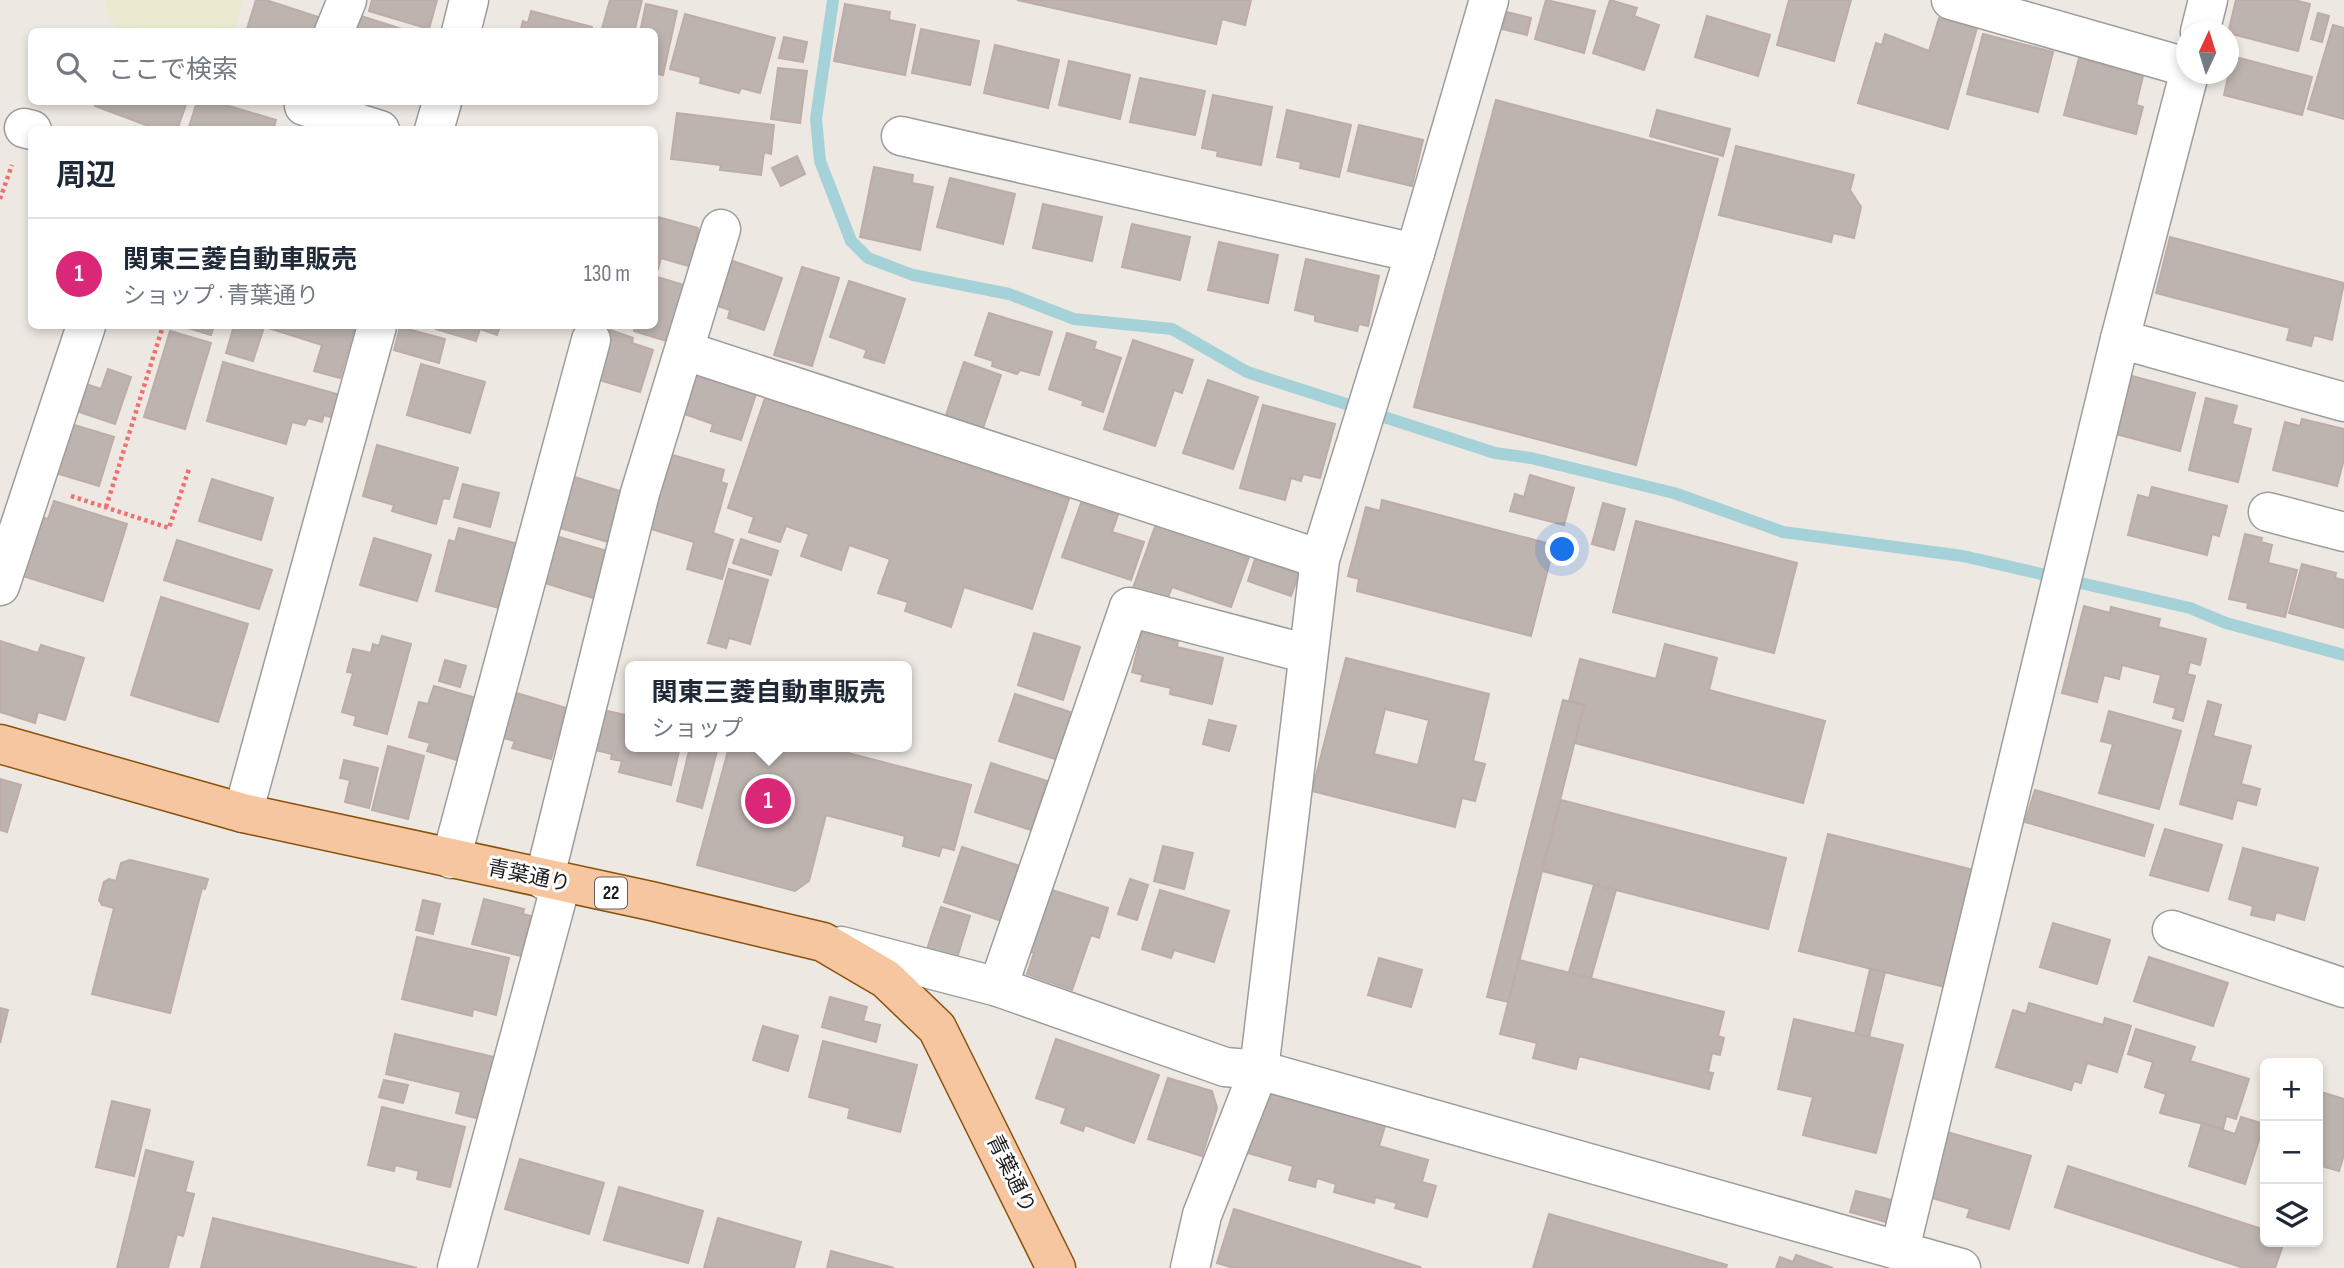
<!DOCTYPE html>
<html lang="ja">
<meta charset="utf-8">
<style>
:root{--surface:#fff;--page:#f2f2f3;--text:#1f2937;--muted:#747a83;--line:#e0e1e3;--accent:#db2777}
body{margin:0;font-family:"Sofia Sans Condensed","Noto Sans JP",sans-serif;background:var(--page);color:var(--text)}
.controls{position:absolute;right:21px;bottom:21px;display:grid;overflow:hidden;border-radius:10px;box-shadow:0 4px 10px #0003}
.controls button{width:63px;height:63px;display:grid;place-items:center;padding:0;border:0;border-bottom:2px solid var(--line);background:var(--surface);color:var(--text);font:35px sans-serif}
.compass{position:absolute;left:2176px;top:21px;width:63px;height:63px;border-radius:50%;background:var(--surface);box-shadow:0 4px 10px #0003;rotate:4deg}
.you{position:absolute;left:1563px;top:550px;width:24px;height:24px;margin:-18px;border:5px solid #fff;border-radius:50%;background:#1a73e8;box-shadow:0 0 0 10px #1a73e833}
.badge{display:grid;place-items:center;width:46px;height:46px;border-radius:50%;background:var(--accent);color:#fff;font-size:23px;font-weight:700}
.pin{position:absolute;translate:-50% -50%;border:4px solid #fff;box-shadow:0 2px 7px #0006}
.popup{position:absolute;left:625px;top:661px;width:287px;height:91px;box-sizing:border-box;display:grid;place-content:center;border-radius:10px;background:var(--surface);filter:drop-shadow(0 2px 5px #0005);font-size:23px;white-space:nowrap;color:var(--muted)}
.popup b{font-size:26px;color:var(--text)}
.popup::after{content:'';position:absolute;left:50%;top:100%;margin-left:-14px;border:14px solid transparent;border-top-color:var(--surface)}
.list{margin:0;padding:0;list-style:none}
h2{display:flex;justify-content:space-between;align-items:center;height:91px;margin:0;padding:0 28px;font-size:30px}
h2 small{font-size:23px;font-weight:400;color:var(--muted)}
.list li{display:grid;grid-template-columns:46px 1fr auto;gap:21px;align-items:center;box-sizing:border-box;height:112px;padding:0 28px;border-top:2px solid var(--line)}
.list b{display:block;font-size:26px;white-space:nowrap}
.list p{margin:0;font-size:23px;white-space:nowrap;color:var(--muted)}
.list em{font-size:23px;font-style:normal;color:var(--muted)}
.icon{flex:none;width:38px;height:38px;fill:none;stroke:currentColor;stroke-width:2;stroke-linecap:round;stroke-linejoin:round}
.map{position:relative;flex:none;width:2344px;height:1268px;overflow:hidden}
.search{position:absolute;background:var(--surface);box-shadow:0 4px 10px #0003;left:28px;top:28px;width:630px;height:77px;display:flex;align-items:center;gap:18px;box-sizing:border-box;padding:0 24px;border-radius:10px;color:var(--muted);font-size:26px}
.panel{position:absolute;background:var(--surface);box-shadow:0 4px 10px #0003;left:28px;top:126px;width:630px;height:203px;border-radius:10px}
.map>svg:first-child{display:block}
.farmland{fill:#ebeace}
.lines{fill:none;stroke-linecap:round;stroke-linejoin:round}
.stream{stroke:#a5d2d8;stroke-width:12}
.building{fill:#bdb3af;stroke:#bdada6;stroke-width:2;fill-rule:evenodd}
.minor-casing{stroke:#9d9d9d;stroke-width:41}
.major-casing{stroke:#8a510a;stroke-width:41}
.path{stroke:#f07071;stroke-width:4.5;stroke-dasharray:3.5 3.5;stroke-linecap:butt}
.minor{stroke:#fff;stroke-width:38}
.major{stroke:#f5c69f;stroke-width:38}
.labels{text-anchor:middle;dominant-baseline:central;stroke-width:6;stroke-linejoin:round;paint-order:stroke}
.shield{fill:#fff;stroke:#606060;stroke-width:2}
.shield-label{font-size:19px;font-weight:bold;fill:#1c1c1c}
.street-label{font-size:21px;fill:#1c1c1c;stroke:#fff}
</style>
<div class="map">
<svg width="2344" height="1268" viewBox="0 0 2344 1268">
<rect width="100%" height="100%" fill="#ede8e2"/>
<polygon class="farmland" points="105,0 243,0 234,31 120,32 108,17"/>
<g class="lines">
<g class="stream">
<polyline points="833,0 816,119 820,161 851,241 868,258 913,275 1009,294 1074,319 1172,329 1247,372 1349,405"/>
<polyline points="1384,417 1495,453 1531,458 1674,493 1783,532 1963,556 2190,608 2226,623 2344,655"/>
</g>
</g>
<g class="building">
<polygon points="256,0 266,0 321,18 316,32 246,32"/>
<polygon points="372,0 437,0 429,29 369,11"/>
<polygon points="610,0 642,0 634,32 601,32"/>
<polygon points="1017,0 1251,0 1245,25 1222,19 1216,44"/>
<polygon points="1546,0 1595,11 1584,53 1535,39"/>
<polygon points="1610,0 1637,8 1634,16 1659,25 1644,70 1593,53"/>
<polygon points="1789,0 1851,0 1834,61 1777,45"/>
<polygon points="2236,0 2294,0 2310,4 2298,51 2228,33"/>
<polygon points="646,4 677,11 663,75 654,73 654,32 640,32"/>
<polygon points="845,4 890,12 889,20 915,25 905,75 834,61"/>
<polygon points="531,11 592,27 591,32 520,32 523,21 528,23"/>
<polygon points="1507,12 1531,18 1527,35 1502,29"/>
<polygon points="2318,13 2329,16 2322,42 2311,39"/>
<polygon points="685,14 775,38 760,93 741,88 739,93 700,83 701,77 670,69"/>
<polygon points="358,15 411,32 353,32"/>
<polygon points="1707,16 1770,35 1758,76 1695,57"/>
<polygon points="1939,18 1977,28 1948,129 1858,103 1876,43 1882,45 1885,34 1929,51"/>
<polygon points="2333,25 2344,28 2344,119 2308,109"/>
<polygon points="921,29 979,41 970,85 912,73"/>
<polygon points="1983,34 2053,52 2038,112 1967,94"/>
<polygon points="784,37 807,42 803,62 779,58"/>
<polygon points="995,45 1059,60 1048,108 984,93"/>
<polygon points="2228,55 2312,77 2302,115 2224,95 2229,72"/>
<polygon points="2079,58 2143,76 2136,105 2143,107 2136,134 2064,115"/>
<polygon points="1069,61 1130,75 1120,119 1059,105"/>
<polygon points="778,68 807,71 800,123 771,119"/>
<polygon points="1140,78 1205,91 1195,135 1130,122"/>
<polygon points="1213,95 1272,107 1261,165 1217,156 1218,151 1202,148"/>
<polygon points="1496,100 1718,159 1636,465 1414,407"/>
<polygon points="97,102 187,102 177,130 159,130 95,106"/>
<polygon points="197,102 216,102 276,120 273,130 188,130"/>
<polygon points="1287,110 1351,125 1339,177 1300,168 1301,162 1277,157"/>
<polygon points="1657,110 1730,129 1723,156 1650,136"/>
<polygon points="677,113 774,125 771,154 764,152 761,175 720,170 721,165 671,159"/>
<polygon points="1359,125 1423,140 1412,186 1348,171"/>
<polygon points="1736,146 1854,175 1850,190 1861,207 1854,238 1833,233 1831,242 1719,215"/>
<polygon points="797,156 805,174 781,186 772,168"/>
<polygon points="874,167 913,175 912,183 933,187 920,250 860,237"/>
<polygon points="950,178 1015,194 1003,244 937,227"/>
<polygon points="1043,204 1102,217 1092,261 1033,248"/>
<polygon points="654,216 698,228 695,268 661,258 658,269 654,267"/>
<polygon points="1132,224 1190,237 1180,280 1122,267"/>
<polygon points="2170,237 2344,283 2332,340 2314,335 2311,346 2287,340 2290,328 2156,293"/>
<polygon points="1219,242 1278,255 1268,303 1208,290"/>
<polygon points="1306,259 1379,276 1368,326 1359,324 1357,331 1315,321 1315,315 1295,310"/>
<polygon points="730,260 782,278 764,330 728,318 730,310 715,305"/>
<polygon points="802,267 839,278 812,366 774,355"/>
<polygon points="654,276 690,287 673,343 634,331 635,328 627,326 654,326"/>
<polygon points="849,281 905,299 884,363 864,357 867,350 830,337"/>
<polygon points="989,313 1052,332 1039,375 1020,370 1017,374 992,366 993,361 975,355"/>
<polygon points="181,326 214,326 211,335"/>
<polygon points="234,326 264,327 253,361 226,353"/>
<polygon points="269,326 355,326 340,378 314,371 322,345 268,328"/>
<polygon points="437,326 500,326 497,335 480,329 476,341 436,329"/>
<polygon points="400,327 445,339 439,363 394,350"/>
<polygon points="610,330 633,338 632,343 653,350 640,392 596,379"/>
<polygon points="170,331 211,343 185,429 144,417"/>
<polygon points="1067,333 1096,342 1094,349 1121,358 1103,412 1082,405 1084,401 1049,389"/>
<polygon points="1133,340 1193,360 1182,393 1174,390 1155,446 1104,429"/>
<polygon points="223,362 340,395 333,418 324,415 322,422 308,418 305,425 292,422 286,444 207,421"/>
<polygon points="964,362 1001,375 982,431 945,418"/>
<polygon points="421,364 485,382 470,433 407,415"/>
<polygon points="108,369 131,377 115,424 73,410 83,383 101,389"/>
<polygon points="698,371 757,391 741,440 711,431 713,424 684,414"/>
<polygon points="2132,376 2195,393 2180,451 2116,434"/>
<polygon points="1208,380 1258,397 1233,469 1183,453"/>
<polygon points="765,398 1069,499 1032,609 964,587 951,627 905,611 908,602 878,593 890,559 849,545 841,570 801,556 809,534 786,526 780,542 749,532 754,517 728,508"/>
<polygon points="2206,398 2237,406 2232,424 2251,429 2238,482 2189,470"/>
<polygon points="1263,405 1335,424 1320,478 1303,474 1301,481 1291,478 1285,500 1240,488"/>
<polygon points="2302,419 2344,429 2344,459 2337,486 2273,470 2285,422 2300,426"/>
<polygon points="71,424 114,437 99,486 56,473"/>
<polygon points="377,445 458,468 449,499 443,498 436,524 392,511 394,505 363,496"/>
<polygon points="669,454 724,470 721,482 727,484 713,533 733,540 722,579 687,569 694,542 648,528"/>
<polygon points="1530,475 1574,488 1564,525 1510,511 1515,494 1524,497"/>
<polygon points="571,476 623,492 608,542 557,527"/>
<polygon points="212,479 273,498 261,540 199,521"/>
<polygon points="463,484 499,493 490,527 454,517"/>
<polygon points="2152,487 2227,506 2219,536 2212,534 2207,555 2128,535 2138,495 2149,498"/>
<polygon points="1382,500 1554,545 1531,636 1357,591 1359,579 1348,576 1366,507 1380,511"/>
<polygon points="54,501 127,524 103,601 20,575 38,516 48,519"/>
<polygon points="1081,503 1118,515 1112,532 1144,542 1131,580 1062,557"/>
<polygon points="1603,503 1625,509 1614,550 1592,544"/>
<polygon points="1636,521 1797,563 1774,653 1613,612"/>
<polygon points="1156,524 1249,557 1231,607 1172,587 1167,600 1133,588"/>
<polygon points="459,528 526,546 503,609 436,591 449,540 455,542"/>
<polygon points="2245,534 2262,538 2261,542 2272,545 2268,563 2297,570 2285,617 2247,608 2248,603 2229,599"/>
<polygon points="556,536 610,552 596,599 542,582"/>
<polygon points="374,538 431,555 417,601 360,585"/>
<polygon points="741,539 778,551 771,575 733,563"/>
<polygon points="177,540 272,570 259,609 164,580"/>
<polygon points="1255,559 1299,574 1291,596 1248,581"/>
<polygon points="2302,564 2336,573 2335,578 2344,580 2344,628 2289,613"/>
<polygon points="729,569 768,580 750,644 729,638 726,648 708,643"/>
<polygon points="161,597 248,624 218,722 131,695"/>
<polygon points="2084,606 2110,613 2111,607 2160,619 2158,627 2206,639 2200,665 2190,662 2187,674 2195,676 2183,721 2173,718 2176,708 2154,702 2161,675 2122,665 2119,679 2104,675 2097,702 2062,693"/>
<polygon points="1142,632 1178,641 1177,647 1223,658 1212,704 1170,694 1171,688 1141,681 1143,675 1132,672"/>
<polygon points="1034,633 1080,647 1063,700 1018,685"/>
<polygon points="382,636 411,644 387,734 354,725 356,716 342,712 353,673 347,672 353,649 371,653 373,644 379,646"/>
<polygon points="0,641 38,653 41,645 84,658 65,720 38,712 35,723 0,712"/>
<polygon points="1665,644 1717,658 1709,690 1825,721 1803,803 1575,743 1584,705 1569,701 1580,659 1656,679"/>
<path d="M1346 658 1489 694 1473 761 1485 764 1475 801 1462 798 1455 827 1312 791ZM1385 709 1429 720 1418 765 1374 754Z"/>
<polygon points="445,660 466,666 460,687 439,681"/>
<polygon points="434,686 476,698 463,762 427,751 430,743 409,737 419,702 428,704"/>
<polygon points="510,691 566,708 551,759 512,748 515,741 496,736"/>
<polygon points="1015,694 1073,713 1058,760 999,741"/>
<polygon points="1563,700 1584,705 1509,1002 1487,997"/>
<polygon points="2208,701 2221,705 2213,736 2251,746 2241,784 2260,789 2256,805 2237,800 2232,819 2180,804"/>
<polygon points="603,710 630,716 630,747 680,747 671,785 619,772 622,761 611,759 612,754 595,750"/>
<polygon points="2109,711 2181,731 2159,809 2099,793 2113,744 2101,741"/>
<polygon points="1209,720 1236,726 1229,751 1203,744"/>
<polygon points="388,746 424,756 408,819 372,810"/>
<polygon points="690,747 718,747 702,808 677,801"/>
<polygon points="729,747 825,747 971,785 954,850 942,847 939,856 903,846 905,836 826,815 809,881 795,891 697,865"/>
<polygon points="344,760 378,768 369,808 345,802 350,780 340,778"/>
<polygon points="991,763 1047,781 1031,830 975,812"/>
<polygon points="0,779 21,785 7,832 0,830"/>
<polygon points="2035,790 2153,825 2144,856 2025,822"/>
<polygon points="1561,800 1786,858 1768,929 1542,871"/>
<polygon points="2165,829 2222,845 2208,891 2150,875"/>
<polygon points="1828,834 1974,870 1945,987 1799,951"/>
<polygon points="1163,846 1193,853 1184,889 1154,881"/>
<polygon points="962,847 1026,868 1008,923 944,902"/>
<polygon points="2243,848 2318,868 2304,920 2276,912 2274,920 2251,915 2253,906 2229,899"/>
<polygon points="130,860 208,879 205,889 202,888 170,1013 92,994 114,908 102,905 99,900 104,882 109,879 116,881 121,863"/>
<polygon points="1130,879 1148,885 1137,920 1118,914"/>
<polygon points="1594,885 1616,890 1591,978 1569,972"/>
<polygon points="1049,889 1108,908 1099,938 1091,935 1072,990 1027,974 1034,953 1029,951"/>
<polygon points="1160,890 1229,911 1214,962 1174,950 1171,958 1142,949"/>
<polygon points="484,899 524,909 523,914 531,916 521,956 472,944"/>
<polygon points="423,900 440,904 433,934 416,930"/>
<polygon points="941,907 970,916 957,958 927,949"/>
<polygon points="2053,923 2110,940 2097,984 2040,967"/>
<polygon points="417,937 509,958 496,1015 473,1009 472,1016 402,999"/>
<polygon points="2149,957 2228,983 2213,1026 2134,1001"/>
<polygon points="1379,958 1422,970 1411,1007 1368,995"/>
<polygon points="1519,960 1724,1012 1718,1036 1724,1038 1720,1055 1712,1053 1708,1072 1713,1073 1709,1089 1579,1056 1576,1069 1533,1058 1537,1043 1500,1034"/>
<polygon points="1870,969 1885,972 1869,1037 1855,1034"/>
<polygon points="830,997 867,1007 863,1021 880,1025 876,1042 822,1027"/>
<polygon points="2029,1003 2103,1025 2105,1018 2131,1026 2117,1072 2087,1063 2081,1083 2074,1081 2071,1090 1996,1067 2013,1010 2026,1014"/>
<polygon points="0,1008 8,1010 0,1043"/>
<polygon points="1794,1019 1903,1045 1876,1153 1803,1135 1813,1097 1778,1089"/>
<polygon points="763,1026 798,1036 788,1071 753,1060"/>
<polygon points="2136,1029 2195,1047 2190,1061 2249,1079 2236,1119 2226,1116 2223,1129 2160,1113 2166,1094 2145,1087 2153,1062 2128,1054"/>
<polygon points="395,1034 494,1057 480,1119 456,1113 461,1092 386,1074"/>
<polygon points="1056,1039 1159,1075 1134,1143 1085,1125 1083,1131 1061,1123 1066,1108 1036,1098"/>
<polygon points="823,1041 917,1065 900,1132 848,1118 850,1108 809,1097"/>
<polygon points="1168,1078 1212,1091 1217,1108 1202,1156 1148,1139"/>
<polygon points="384,1080 408,1085 403,1103 379,1097"/>
<polygon points="1266,1091 1385,1126 1379,1146 1428,1160 1422,1182 1436,1186 1427,1217 1395,1208 1397,1203 1375,1197 1374,1203 1334,1192 1336,1184 1317,1178 1315,1187 1289,1180 1293,1166 1248,1153"/>
<polygon points="2318,1091 2344,1099 2344,1155 2339,1171 2318,1165"/>
<polygon points="112,1101 150,1110 134,1176 96,1167"/>
<polygon points="382,1107 465,1127 450,1187 417,1179 419,1171 395,1165 394,1171 368,1165"/>
<polygon points="2241,1117 2264,1124 2245,1184 2189,1166 2202,1123 2235,1134"/>
<polygon points="1947,1132 2031,1156 2009,1229 1967,1217 1970,1209 1929,1197"/>
<polygon points="146,1150 193,1162 185,1192 194,1194 183,1236 177,1234 168,1268 117,1268"/>
<polygon points="520,1159 604,1183 589,1234 505,1209"/>
<polygon points="2068,1166 2265,1230 2265,1242 2284,1242 2275,1268 2244,1268 2055,1207"/>
<polygon points="619,1187 703,1211 688,1263 604,1240"/>
<polygon points="1856,1191 1892,1200 1886,1222 1850,1212"/>
<polygon points="1234,1209 1420,1267 1420,1268 1234,1268 1217,1263"/>
<polygon points="1549,1214 1727,1265 1726,1268 1533,1268"/>
<polygon points="213,1218 417,1268 201,1268"/>
<polygon points="718,1218 801,1242 794,1268 704,1268"/>
<polygon points="831,1251 894,1268 827,1268"/>
<polygon points="1796,1255 1833,1268 1776,1268 1780,1257 1793,1262"/>
</g>
<g class="lines">
<g class="minor-casing">
<g id="minor">
<polyline points="1951,0 2186,67"/>
<polyline points="334,32 347,0"/>
<polyline points="461,32 469,0"/>
<polyline points="2200,32 2208,0"/>
<polyline points="304,106 380,130"/>
<polyline points="24,128 32,130"/>
<polyline points="434,130 442,102"/>
<polyline points="901,136 1415,253"/>
<polyline points="2120,339 2344,402"/>
<polyline points="686,351 1320,559"/>
<polyline points="2268,512 2344,532"/>
<polyline points="0,586 86,326"/>
<polyline points="243,813 377,326"/>
<polyline points="451,859 591,340"/>
<polyline points="544,880 640,493 721,229"/>
<polyline points="2172,930 2344,988"/>
<polyline points="841,946 998,987 1225,1067 1259,1070 1961,1268"/>
<polyline points="998,987 1129,607 1308,654"/>
<polyline points="1900,1249 2120,339 2189,74"/>
<polyline points="457,1268 561,884"/>
<polyline points="1190,1268 1202,1215 1259,1070 1320,559 1415,253 1489,0"/>
</g>
</g>
<g class="major-casing">
<polyline id="major" points="0,744 243,813 651,901 823,942 886,979 937,1028 1056,1268"/>
</g>
<g class="path">
<polyline points="0,199 12,165"/>
<polyline points="71,496 169,528 189,469"/>
<polyline points="106,507 163,326"/>
</g>
<use href="#minor" class="minor"/>
<use href="#major" class="major"/>
</g>
<g class="labels">
<rect class="shield" x="595" y="877.5" width="32" height="31" rx="5"/>
<g class="shield-label">
<text x="611" y="893">22</text>
</g>
<g class="street-label">
<text transform="translate(529 876) rotate(12)">青葉通り</text>
<text transform="translate(1011 1174) rotate(64)">青葉通り</text>
</g>
</g>
</svg>
<div class="controls">
<button>+</button>
<button>−</button>
<button><svg class="icon" aria-label="layers" viewBox="0 0 24 24"><path d="M12 4l9 5-9 5-9-5zM3 14l9 5 9-5"/></svg></button>
</div>
<svg class="compass" viewBox="-18 -18 36 36"><path d="M0-13l5 13h-10z" fill="#e53935"/><path d="M0 13l5-13h-10z" fill="#747a83"/></svg>
<div class="you"></div>
<div class="pin badge" style="left:768px;top:801px">1</div>
<div class="popup"><b>関東三菱自動車販売</b>ショップ</div>
<div class="search"><svg class="icon" aria-label="search" viewBox="0 0 24 24"><circle cx="10" cy="10" r="6"/><path d="M15 15l6 6"/></svg>ここで検索</div>
<section class="panel">
<h2>周辺<small></small></h2>
<ul class="list">
<li><span class="badge">1</span><div><b>関東三菱自動車販売</b><p>ショップ · 青葉通り</p></div><em>130 m</em></li>
</ul>
</section>
</div>
